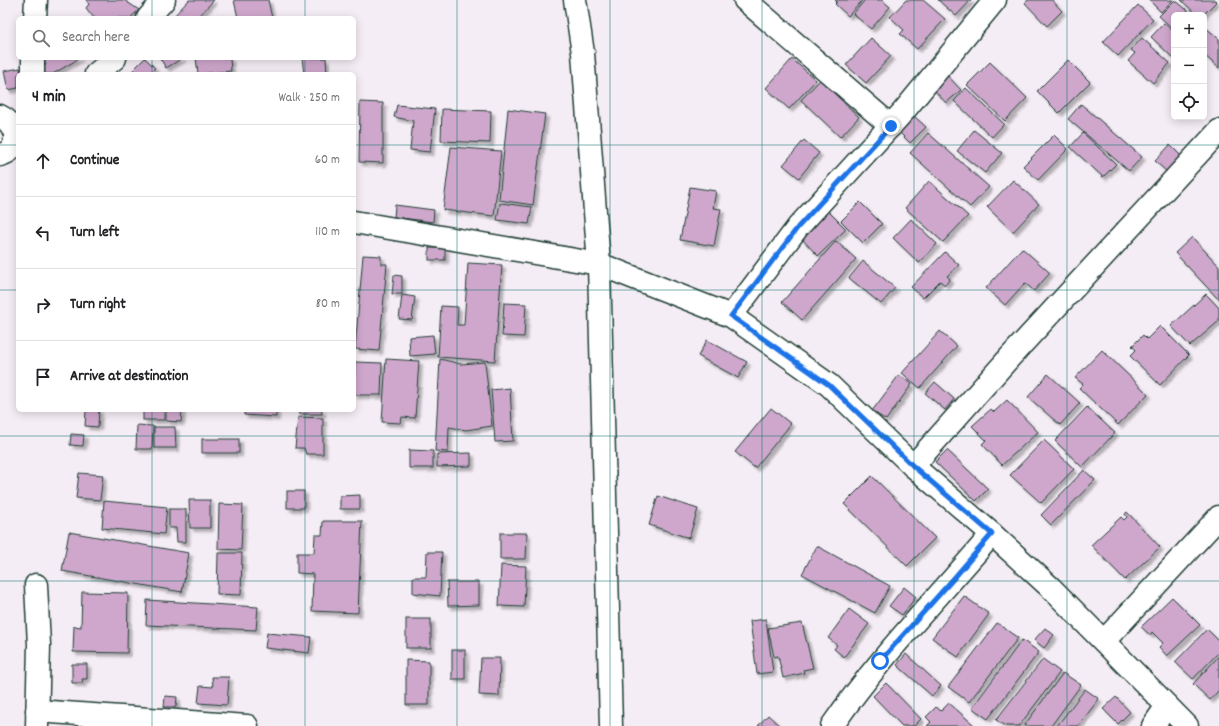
<!DOCTYPE html>
<meta charset="utf-8">
<style>
:root{--surface:#fff;--page:#f6f6f6;--text:#202124;--muted:#757577;--line:#e0e0e0}
body{margin:0;font-family:Dekko,sans-serif;background:var(--page);color:var(--text)}
.controls{position:absolute;right:12px;top:12px;display:grid;overflow:hidden;border-radius:6px;box-shadow:0 2px 10px #0003}
.controls button{width:36px;height:36px;display:grid;place-items:center;padding:0;border:0;border-bottom:1px solid var(--line);background:var(--surface);color:var(--text);font:20px sans-serif}
.stop{position:absolute;width:12px;height:12px;margin:-9px;border:3px solid #1a73e8;border-radius:50%;background:#fff}
.stop.end{background:#1a73e8;border-color:#fff;box-shadow:0 1px 4px #0008}
.list{margin:0;padding:0;list-style:none}
h2{display:flex;justify-content:space-between;align-items:center;height:52px;margin:0;padding:0 16px;font-size:17px}
h2 small{font-size:13px;font-weight:400;color:var(--muted)}
.list li{display:grid;grid-template-columns:26px 1fr auto;gap:12px;align-items:center;box-sizing:border-box;height:72px;padding:0 16px;border-top:1px solid var(--line)}
.list b{display:block;font-size:15px;white-space:nowrap}
.list em{font-size:13px;font-style:normal;color:var(--muted)}
.icon{flex:none;width:22px;height:22px;fill:none;stroke:currentColor;stroke-width:2;stroke-linecap:round;stroke-linejoin:round}
.map{position:relative;flex:none;width:1219px;height:726px;overflow:hidden}
.search{position:absolute;background:var(--surface);box-shadow:0 2px 10px #0003;left:16px;top:16px;width:340px;height:44px;display:flex;align-items:center;gap:10px;box-sizing:border-box;padding:0 14px;border-radius:6px;color:var(--muted);font-size:15px}
.panel{position:absolute;background:var(--surface);box-shadow:0 2px 10px #0003;left:16px;top:72px;width:340px;height:340px;border-radius:6px}
.map>svg:first-child{display:block}
.building{fill:#cfa7cd;stroke:#1f3d34;filter:url(#shadow)}
.lines{fill:none;stroke-linecap:round;stroke-linejoin:round}
.street-casing{stroke:#1f3d34;stroke-width:25}
.street{stroke:#fff;stroke-width:22}
.route{stroke:#1a73e8;stroke-width:5}
.grid{fill:none;stroke:#0f766e;stroke-width:1;stroke-opacity:0.55}
</style>
<div class="map">
<svg width="1219" height="726" viewBox="0 0 1219 726">
<defs>
<filter id="shadow"><feDropShadow dx="3.5" dy="3.5" stdDeviation="1" flood-color="#0004"/></filter>
</defs>
<rect width="100%" height="100%" fill="#f5edf5"/>
<filter id="ink" filterUnits="userSpaceOnUse"><feTurbulence type="fractalNoise" baseFrequency=".025" numOctaves="2"/><feDisplacementMap in="SourceGraphic" scale="8" xChannelSelector="R" yChannelSelector="G"/><feConvolveMatrix kernelMatrix="1 2 1 2 8 2 1 2 1" color-interpolation-filters="sRGB"/></filter>
<g filter="url(#ink)">
<g class="building">
<polygon points="86,0 124,0 139,10 130,18 94,18 86,8 89,4"/>
<polygon points="189,0 214,0 197,18 172,18"/>
<polygon points="234,0 268,0 272,18 238,18"/>
<polygon points="835,0 863,0 848,16 835,4 837,2"/>
<polygon points="865,0 882,0 890,7 871,29 853,14"/>
<polygon points="906,0 923,0 945,19 917,49 900,34 904,30 890,17"/>
<polygon points="938,0 971,0 956,16"/>
<polygon points="1028,0 1052,0 1062,11 1047,26 1025,3"/>
<polygon points="1149,0 1173,0 1161,12"/>
<polygon points="1175,0 1193,15 1174,15 1174,30 1159,16"/>
<polygon points="1181,0 1216,0 1217,1 1203,15 1197,15"/>
<polygon points="1138,5 1153,19 1118,56 1103,42"/>
<polygon points="1164,23 1174,32 1174,59 1151,37"/>
<polygon points="1204,26 1219,39 1219,68 1204,55"/>
<polygon points="871,38 891,56 866,83 846,65"/>
<polygon points="1142,38 1170,63 1153,83 1128,61 1135,53 1131,50"/>
<polygon points="42,58 80,58 53,74 41,74 38,70 46,65"/>
<polygon points="145,58 155,68 149,74 129,74"/>
<polygon points="160,58 183,58 166,68"/>
<polygon points="196,58 230,58 231,71 198,74"/>
<polygon points="302,58 326,58 327,74 304,74"/>
<polygon points="792,59 816,80 789,109 766,88"/>
<polygon points="1068,60 1090,82 1059,113 1037,91"/>
<polygon points="990,62 1027,98 1005,121 967,85"/>
<polygon points="20,68 21,74 18,74 18,88 8,90 4,71"/>
<polygon points="948,76 961,90 946,103 933,89"/>
<polygon points="820,80 859,117 840,137 801,100"/>
<polygon points="966,88 1004,124 992,137 954,101"/>
<polygon points="360,102 383,103 383,163 359,162"/>
<polygon points="1081,104 1142,157 1129,171 1068,119"/>
<polygon points="397,105 435,109 430,152 410,150 413,121 394,117"/>
<polygon points="442,109 491,111 490,143 441,141"/>
<polygon points="508,109 545,114 533,205 499,200"/>
<polygon points="914,116 926,127 910,143 899,132"/>
<polygon points="974,130 1002,153 985,173 957,151"/>
<polygon points="928,133 989,187 970,207 910,153"/>
<polygon points="1083,133 1116,164 1103,177 1070,147"/>
<polygon points="1054,135 1068,149 1038,180 1023,166"/>
<polygon points="804,140 819,153 799,178 783,165"/>
<polygon points="1170,145 1181,156 1166,171 1155,161"/>
<polygon points="451,147 501,151 494,216 443,210"/>
<polygon points="1013,180 1039,204 1013,232 987,207"/>
<polygon points="929,181 968,216 943,242 905,208"/>
<polygon points="690,187 716,191 713,208 721,209 714,246 680,240"/>
<polygon points="860,202 882,224 863,243 841,221"/>
<polygon points="500,203 532,207 529,224 497,220"/>
<polygon points="395,205 434,210 433,222 394,217"/>
<polygon points="827,210 846,229 818,256 800,237"/>
<polygon points="911,219 937,244 919,263 893,238"/>
<polygon points="1192,237 1219,266 1219,300 1175,253"/>
<polygon points="836,241 856,259 802,320 782,302"/>
<rect x="429" y="248" width="16" height="12"/>
<polygon points="1022,248 1050,273 1034,291 1025,283 1005,305 986,288"/>
<polygon points="945,252 959,265 947,276 950,279 945,285 940,281 923,298 911,287"/>
<polygon points="363,255 381,256 381,264 387,264 379,351 355,349"/>
<polygon points="863,261 895,288 881,304 849,278"/>
<polygon points="468,263 502,265 495,361 438,357 441,306 458,307 457,325 464,325"/>
<polygon points="394,275 402,276 402,294 392,294"/>
<polygon points="1206,294 1219,308 1219,321 1190,346 1171,326"/>
<polygon points="402,295 415,297 412,320 399,319"/>
<polygon points="504,303 526,304 524,337 502,336"/>
<polygon points="1160,326 1189,355 1160,385 1130,356 1136,350 1132,346 1143,335 1147,339"/>
<polygon points="940,331 957,346 920,388 902,373"/>
<polygon points="433,335 435,354 410,356 409,337"/>
<polygon points="707,340 747,362 738,378 698,356"/>
<polygon points="1102,350 1148,394 1118,425 1079,388 1083,384 1075,378"/>
<polygon points="386,359 419,361 415,418 402,417 401,423 382,422"/>
<polygon points="440,359 461,364 485,362 492,426 466,430 449,427 448,452 435,451"/>
<polygon points="355,362 382,363 381,395 354,395"/>
<polygon points="1048,374 1080,403 1060,425 1028,397"/>
<polygon points="899,375 912,384 886,420 872,411"/>
<polygon points="935,382 954,399 945,410 925,393"/>
<polygon points="510,388 513,441 495,442 491,390"/>
<polygon points="1007,400 1038,432 1002,465 982,444 986,440 972,426 991,409 994,412"/>
<polygon points="1087,407 1115,433 1082,467 1055,441"/>
<polygon points="771,408 791,424 755,468 735,452"/>
<polygon points="86,410 99,410 98,427 85,426"/>
<rect x="143" y="410" width="21" height="10"/>
<polygon points="166,410 182,410 181,422 166,421"/>
<polygon points="244,410 276,410 276,417 244,415"/>
<rect x="299" y="410" width="23" height="4"/>
<polygon points="298,417 323,418 323,454 306,454 304,448 295,448"/>
<polygon points="137,425 153,426 152,449 136,449"/>
<polygon points="154,427 175,427 176,448 154,448"/>
<polygon points="71,434 84,435 83,446 70,445"/>
<rect x="202" y="439" width="37" height="14"/>
<polygon points="1044,440 1074,469 1041,503 1010,475"/>
<polygon points="409,450 433,451 433,468 409,468"/>
<polygon points="947,450 988,489 976,501 935,462"/>
<polygon points="471,453 471,466 437,467 437,454"/>
<polygon points="1084,470 1095,480 1051,525 1041,515"/>
<polygon points="79,473 103,475 100,500 76,498"/>
<polygon points="872,476 935,538 907,566 844,504"/>
<rect x="287" y="491" width="17" height="17"/>
<polygon points="360,495 360,509 340,509 340,496"/>
<polygon points="658,496 698,509 689,538 649,525"/>
<polygon points="189,500 210,500 210,528 190,528"/>
<polygon points="104,501 167,507 164,534 102,528"/>
<polygon points="219,504 243,505 241,550 218,549"/>
<polygon points="169,509 186,509 186,542 177,542 176,528 169,528"/>
<polygon points="1127,512 1160,547 1125,580 1091,545 1121,517 1124,520 1127,517 1125,514"/>
<polygon points="323,521 362,521 358,613 312,611 313,574 297,573 297,553 314,553 315,535 322,535"/>
<polygon points="69,532 189,553 182,592 62,571"/>
<polygon points="500,533 527,533 526,559 500,559"/>
<polygon points="817,546 890,586 875,613 802,574"/>
<polygon points="427,552 442,552 440,596 413,593 413,577 426,577"/>
<polygon points="218,553 242,553 241,595 217,594"/>
<polygon points="501,565 526,566 524,607 499,606"/>
<polygon points="447,582 479,582 479,605 448,606"/>
<polygon points="904,587 916,597 902,615 889,606"/>
<polygon points="82,592 128,593 127,653 73,652 74,626 81,627"/>
<polygon points="964,596 989,614 958,657 932,638"/>
<polygon points="1172,597 1200,625 1167,656 1159,647 1163,643 1152,632 1150,635 1141,627"/>
<polygon points="147,600 258,607 256,630 146,625"/>
<polygon points="849,609 869,624 844,657 834,649 837,645 828,638"/>
<rect x="406" y="619" width="25" height="29"/>
<polygon points="766,619 773,672 757,674 750,621"/>
<polygon points="802,623 813,668 803,670 804,673 783,678 778,656 774,657 768,628"/>
<polygon points="997,623 1018,638 969,702 948,687"/>
<polygon points="1045,628 1054,635 1044,648 1034,640"/>
<polygon points="1207,629 1219,641 1219,652 1193,679 1175,662"/>
<polygon points="267,633 311,637 309,653 265,648"/>
<polygon points="1022,640 1039,652 988,719 972,708"/>
<rect x="452" y="650" width="13" height="29"/>
<polygon points="906,654 941,686 932,696 897,665"/>
<polygon points="1219,656 1219,690 1210,700 1193,684"/>
<polygon points="481,658 500,658 499,696 479,695"/>
<polygon points="1043,659 1060,672 1019,726 1005,726 996,720"/>
<polygon points="406,660 429,661 429,705 406,705"/>
<polygon points="72,664 87,664 87,679 82,679 83,683 72,683"/>
<polygon points="1063,673 1081,685 1051,726 1024,726"/>
<polygon points="212,677 229,677 227,705 198,703 200,686 213,687"/>
<polygon points="886,683 921,719 914,726 902,726 873,696"/>
<polygon points="1085,689 1099,699 1078,726 1057,726"/>
<polygon points="165,696 177,697 176,707 164,707"/>
<polygon points="1116,697 1130,712 1118,724 1103,709"/>
<polygon points="949,703 975,726 927,726 931,722 926,717 936,707 941,711"/>
<polygon points="768,715 780,726 758,726"/>
</g>
<g class="lines">
<g class="street-casing">
<g id="street">
<polyline points="575,0 583,53 599,264 611,726"/>
<polyline points="745,0 891,126"/>
<polyline points="35,18 36,0"/>
<polyline points="148,18 164,0"/>
<polyline points="33,74 33,58"/>
<polyline points="96,74 115,58"/>
<path d="M0 116C13 122 22 140 9 151 7 153 3 154 0 155"/>
<polyline points="354,222 599,264 731,316 829,385 913,466 992,534 1051,588 1187,726"/>
<polyline points="731,316 798,227 903,112 995,0"/>
<polyline points="913,466 1010,357 1219,131"/>
<polyline points="36,585 39,645 37,726"/>
<polyline points="1104,641 1219,517"/>
<polyline points="37,711 247,726"/>
<path d="M832 726C879 657 938 598 992 534"/>
<polyline points="1153,726 1167,706"/>
</g>
</g>
<use href="#street" class="street"/>
</g>
</g>
<g class="lines" filter="url(#ink)">
<polyline class="route" points="880,661 954,578 992,534 913,466 829,385 731,316 798,227 891,126"/>
</g>
<path class="grid" d="M152 0V18M305 0V18M457 0V726M610 0V726M762 0V726M914 0V726M1067 0V726M152 58V74M305 58V74M0 145H18M354 145H1219M0 290H18M354 290H1219M152 410V726M305 410V726M0 436H1219M0 581H1219"/>
</svg>
<div class="controls">
<button>+</button>
<button>−</button>
<button><svg class="icon" aria-label="locate" viewBox="0 0 24 24"><circle cx="12" cy="12" r="6"/><path d="M12 2v4M12 18v4M2 12h4M18 12h4"/></svg></button>
</div>
<div class="stop" style="left:880px;top:661px"></div>
<div class="stop end" style="left:891px;top:126px"></div>
<div class="search"><svg class="icon" aria-label="search" viewBox="0 0 24 24"><circle cx="10" cy="10" r="6"/><path d="M15 15l6 6"/></svg>Search here</div>
<section class="panel">
<h2>4 min<small>Walk · 250 m</small></h2>
<ul class="list">
<li><svg class="icon" aria-label="ahead" viewBox="0 0 24 24"><path d="M12 20V5M6 11l6-6 6 6"/></svg><div><b>Continue</b></div><em>60 m</em></li>
<li><svg class="icon" aria-label="left" viewBox="0 0 24 24"><path d="M17 20v-9H6M10 6l-5 5 5 5"/></svg><div><b>Turn left</b></div><em>110 m</em></li>
<li><svg class="icon" aria-label="right" viewBox="0 0 24 24"><path d="M7 20v-9h11M14 6l5 5-5 5"/></svg><div><b>Turn right</b></div><em>80 m</em></li>
<li><svg class="icon" aria-label="arrive" viewBox="0 0 24 24"><path d="M6 21V4h12l-3 4 3 4H6"/></svg><div><b>Arrive at destination</b></div></li>
</ul>
</section>
</div>
